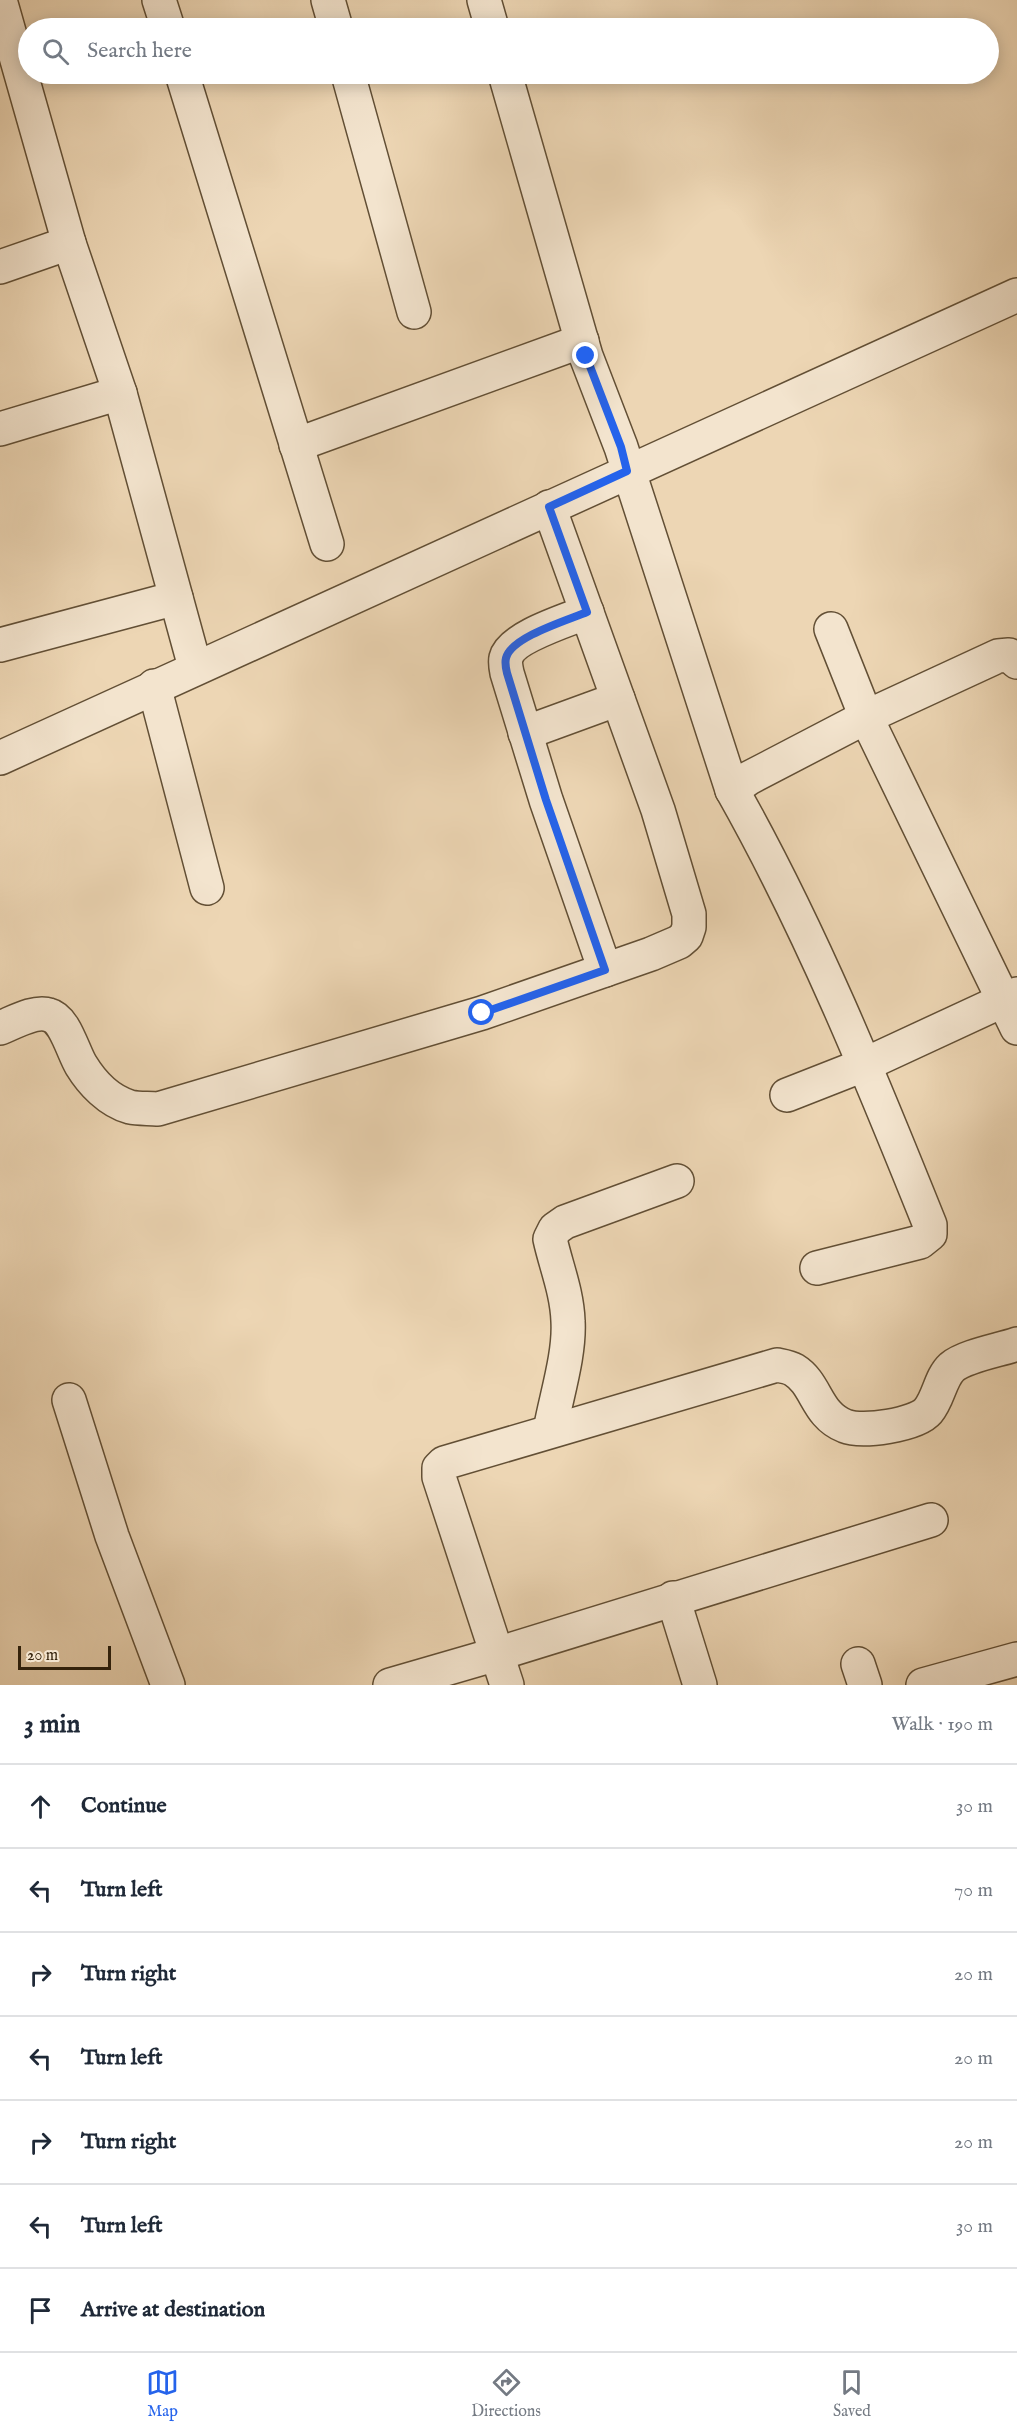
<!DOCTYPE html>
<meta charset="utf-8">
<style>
:root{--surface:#fff;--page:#f6f6f7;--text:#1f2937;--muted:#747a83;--line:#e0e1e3;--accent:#2563eb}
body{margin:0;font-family:"IM FELL English",serif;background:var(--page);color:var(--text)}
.scale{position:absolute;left:18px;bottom:15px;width:93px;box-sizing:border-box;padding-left:6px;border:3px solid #34220b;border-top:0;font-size:16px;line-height:21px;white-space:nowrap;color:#34220b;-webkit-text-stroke:4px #f3e4ce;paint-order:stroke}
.stop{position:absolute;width:18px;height:18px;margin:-14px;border:4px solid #2563eb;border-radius:50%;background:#fff}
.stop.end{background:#2563eb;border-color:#fff;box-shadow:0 2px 6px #0008}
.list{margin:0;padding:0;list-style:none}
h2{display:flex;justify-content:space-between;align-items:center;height:78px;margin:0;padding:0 24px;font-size:26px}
h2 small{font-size:20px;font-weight:400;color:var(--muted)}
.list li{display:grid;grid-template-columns:39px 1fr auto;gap:18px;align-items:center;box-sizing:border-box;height:84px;padding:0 24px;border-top:2px solid var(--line)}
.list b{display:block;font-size:22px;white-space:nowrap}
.list em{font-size:20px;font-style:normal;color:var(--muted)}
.icon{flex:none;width:33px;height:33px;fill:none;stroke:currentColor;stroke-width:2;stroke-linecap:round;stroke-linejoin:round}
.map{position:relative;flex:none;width:1017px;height:1685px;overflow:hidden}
.search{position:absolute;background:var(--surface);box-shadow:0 3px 15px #0003;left:18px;right:18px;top:18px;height:66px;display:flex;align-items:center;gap:15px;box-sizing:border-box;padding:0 21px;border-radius:33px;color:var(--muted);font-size:22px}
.sheet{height:666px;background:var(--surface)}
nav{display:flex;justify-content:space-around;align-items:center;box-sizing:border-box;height:84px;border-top:2px solid var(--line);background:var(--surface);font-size:16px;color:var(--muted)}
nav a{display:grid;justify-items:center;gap:3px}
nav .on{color:var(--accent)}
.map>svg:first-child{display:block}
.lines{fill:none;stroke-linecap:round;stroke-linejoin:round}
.minor-casing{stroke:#624f35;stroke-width:36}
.minor{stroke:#f3e4ce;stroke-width:33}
.route{stroke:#2563eb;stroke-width:8}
</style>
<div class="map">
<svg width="1017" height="1685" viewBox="0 0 1017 1685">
<rect width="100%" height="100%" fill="#edd6b4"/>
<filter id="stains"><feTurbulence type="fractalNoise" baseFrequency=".00333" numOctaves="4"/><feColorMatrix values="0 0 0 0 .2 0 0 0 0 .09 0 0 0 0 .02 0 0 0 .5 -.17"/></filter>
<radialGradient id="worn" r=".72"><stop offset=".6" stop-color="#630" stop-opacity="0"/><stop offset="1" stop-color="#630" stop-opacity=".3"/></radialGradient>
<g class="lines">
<g class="minor-casing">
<g id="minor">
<polyline points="0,0 69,243 120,393 195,667"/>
<polyline points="159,0 168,28"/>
<polyline points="328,0 336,28"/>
<polyline points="484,0 492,28"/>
<polyline points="182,74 327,544"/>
<polyline points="348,74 414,312"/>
<path d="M505 74 586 356 621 447 732 790C810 928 871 1078 930 1225V1234L920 1242 817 1268"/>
<polyline points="0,267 69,243"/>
<polyline points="0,429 120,393"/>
<polyline points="296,445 582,341"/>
<path d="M587 612C568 620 511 637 506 658 505 662 506 668 507 673L546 800 605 970"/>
<polyline points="831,629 866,717 1017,1028"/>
<polyline points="0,645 176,598"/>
<polyline points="154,686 207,888"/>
<polyline points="525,733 618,699"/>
<polyline points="0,758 1017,295"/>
<polyline points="732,790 749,778 866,717 998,656 1009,655 1017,662"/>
<path d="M0 1028C13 1023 35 1010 49 1015 65 1019 73 1052 81 1065 92 1083 109 1101 130 1107 139 1109 149 1108 158 1109L482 1013 651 954 679 942 686 936 689 927V914L658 810 549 507"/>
<polyline points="787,1095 866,1064 1017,994"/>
<polyline points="69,1400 112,1536 168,1685"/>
<path d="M550 1431C556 1397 570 1355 568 1321 567 1292 556 1266 550 1239L555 1229 565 1222 677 1181"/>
<polyline points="673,1598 700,1685"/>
<polyline points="858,1664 865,1685"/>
<polyline points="390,1685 497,1654 931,1520"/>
<path d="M507 1685 439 1477V1468L444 1463 777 1365C782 1366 789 1367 794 1370 817 1384 816 1415 845 1426 862 1433 916 1425 928 1411 939 1398 940 1378 952 1367 965 1356 1000 1350 1017 1344"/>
<polyline points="923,1685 1017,1659"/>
</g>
</g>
<use href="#minor" class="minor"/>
</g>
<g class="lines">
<path class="route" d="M482 1013 605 970 546 800 507 673C506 669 505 662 506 658 511 637 568 620 587 612L549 507 627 471 621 447 586 356"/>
</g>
<rect width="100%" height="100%" filter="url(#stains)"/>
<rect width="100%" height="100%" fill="url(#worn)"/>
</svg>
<div class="scale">20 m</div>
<div class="stop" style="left:482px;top:1013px"></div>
<div class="stop end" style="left:586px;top:356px"></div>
<div class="search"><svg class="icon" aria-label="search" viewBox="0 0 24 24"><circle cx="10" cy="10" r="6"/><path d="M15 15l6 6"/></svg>Search here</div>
</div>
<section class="sheet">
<h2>3 min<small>Walk · 190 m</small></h2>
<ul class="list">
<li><svg class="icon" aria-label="ahead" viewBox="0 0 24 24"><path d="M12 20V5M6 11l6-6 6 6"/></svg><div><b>Continue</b></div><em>30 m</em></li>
<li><svg class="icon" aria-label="left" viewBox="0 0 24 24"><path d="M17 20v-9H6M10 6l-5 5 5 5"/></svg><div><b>Turn left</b></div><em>70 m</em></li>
<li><svg class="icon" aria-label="right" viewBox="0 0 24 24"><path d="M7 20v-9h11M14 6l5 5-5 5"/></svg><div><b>Turn right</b></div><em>20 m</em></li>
<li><svg class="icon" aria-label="left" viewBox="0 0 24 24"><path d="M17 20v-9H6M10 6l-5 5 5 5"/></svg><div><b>Turn left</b></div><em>20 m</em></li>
<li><svg class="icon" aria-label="right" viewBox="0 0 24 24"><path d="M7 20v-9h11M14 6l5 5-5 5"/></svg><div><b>Turn right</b></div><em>20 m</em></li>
<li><svg class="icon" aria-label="left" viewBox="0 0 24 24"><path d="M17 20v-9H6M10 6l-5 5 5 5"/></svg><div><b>Turn left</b></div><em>30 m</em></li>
<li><svg class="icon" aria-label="arrive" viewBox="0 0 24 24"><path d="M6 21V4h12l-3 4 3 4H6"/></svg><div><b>Arrive at destination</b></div></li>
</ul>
</section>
<nav>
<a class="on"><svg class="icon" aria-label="map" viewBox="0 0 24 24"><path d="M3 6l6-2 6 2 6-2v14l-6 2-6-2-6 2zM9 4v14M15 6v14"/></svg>Map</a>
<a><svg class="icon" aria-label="directions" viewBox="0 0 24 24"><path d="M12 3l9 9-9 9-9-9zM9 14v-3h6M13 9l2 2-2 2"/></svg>Directions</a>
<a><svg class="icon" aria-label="saved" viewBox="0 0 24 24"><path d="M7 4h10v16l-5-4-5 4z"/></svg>Saved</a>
</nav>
